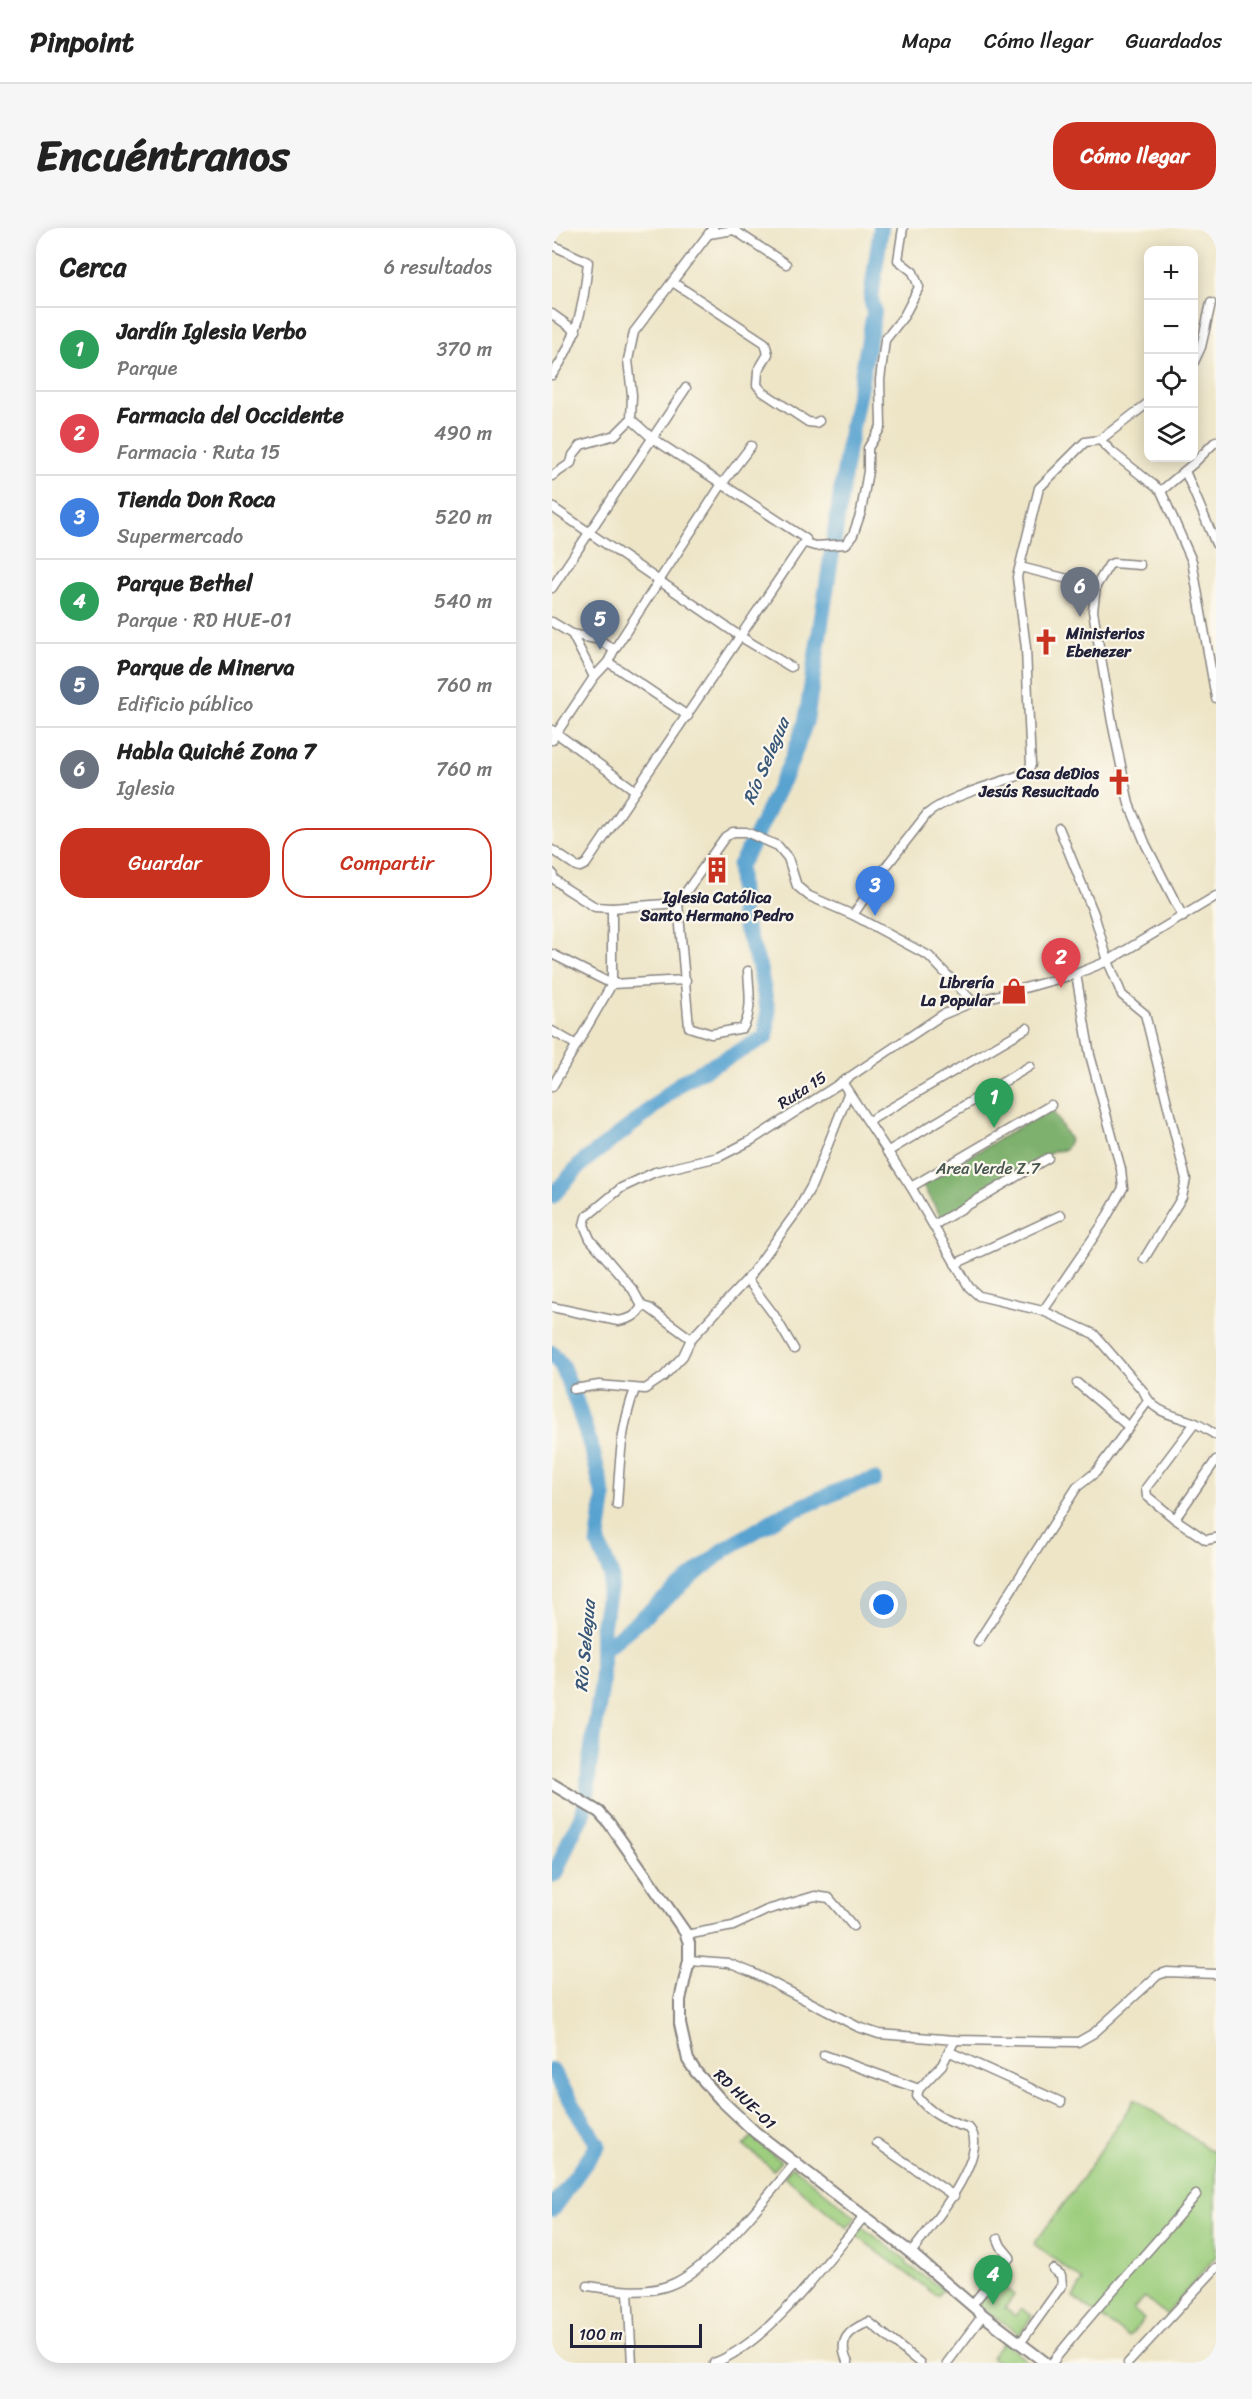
<!DOCTYPE html>
<html lang="es">
<meta charset="utf-8">
<style>
:root{--surface:#fff;--page:#f6f6f6;--text:#222;--muted:#767676;--line:#e0e0e0;--accent:#c8321e}
body{margin:0;font-family:Sriracha,sans-serif;background:var(--page);color:var(--text)}
.controls{position:absolute;right:18px;top:18px;display:grid;overflow:hidden;border-radius:12px;box-shadow:0 3px 15px #0003}
.controls button{width:54px;height:54px;display:grid;place-items:center;padding:0;border:0;border-bottom:2px solid var(--line);background:var(--surface);color:var(--text);font:30px sans-serif}
.scale{position:absolute;left:18px;bottom:15px;width:132px;box-sizing:border-box;padding-left:6px;border:3px solid #22223b;border-top:0;font-size:16px;line-height:21px;white-space:nowrap;color:#22223b;-webkit-text-stroke:4px #fbf7ec;paint-order:stroke}
.you{position:absolute;left:332px;top:1377px;width:21px;height:21px;margin:-15px;border:4px solid #fff;border-radius:50%;background:#1a73e8;box-shadow:0 0 0 9px #1a73e833}
.badge{display:grid;place-items:center;width:39px;height:39px;border-radius:50%;background:var(--accent);color:#fff;font-size:20px;font-weight:700}
.pin{position:absolute;translate:-50% -50px;filter:drop-shadow(0 2px 3px #0008)}
.pin::after{content:'';position:absolute;top:32px;width:21px;height:18px;background:inherit;clip-path:polygon(0 0,100% 0,50% 100%)}
.list{margin:0;padding:0;list-style:none}
h2{display:flex;justify-content:space-between;align-items:center;height:78px;margin:0;padding:0 24px;font-size:26px}
h2 small{font-size:20px;font-weight:400;color:var(--muted)}
.list li{display:grid;grid-template-columns:39px 1fr auto;gap:18px;align-items:center;box-sizing:border-box;height:84px;padding:0 24px;border-top:2px solid var(--line)}
.list b{display:block;font-size:22px;white-space:nowrap}
.list p{margin:0;font-size:20px;white-space:nowrap;color:var(--muted)}
.list em{font-size:20px;font-style:normal;color:var(--muted)}
.actions{display:flex;gap:12px;padding:18px 24px}
.actions a{flex:1;padding:14px 0;border:2px solid var(--accent);border-radius:24px;text-align:center;font-size:21px;color:var(--accent)}
.actions .main{background:var(--accent);color:#fff}
.icon{flex:none;width:33px;height:33px;fill:none;stroke:currentColor;stroke-width:2;stroke-linecap:round;stroke-linejoin:round}
.map{position:relative;flex:none;width:664px;height:2135px;overflow:hidden;border-radius:24px}
header{display:flex;align-items:center;gap:36px;box-sizing:border-box;height:84px;padding:0 30px;background:var(--surface);border-bottom:2px solid var(--line)}
header strong{font-size:28px}
nav{display:flex;gap:33px;margin-inline-start:auto;font-size:21px}
.intro{display:flex;align-items:center;justify-content:space-between;box-sizing:border-box;height:144px;padding:0 36px}
h1{margin:0;font-size:42px}
.button{padding:15px 27px;border-radius:24px;background:var(--accent);color:#fff;font-size:21px;font-weight:700}
main{display:flex;gap:36px;padding:0 36px}
aside{flex:1;background:var(--surface);border-radius:24px;box-shadow:0 3px 15px #0003}
.map>svg:first-child{display:block}
.green{fill:#9dce7e;stroke:#60785c;stroke-width:1.5}
.forest{fill:#7eb16d;stroke:#506a54;stroke-width:1.5}
.lines{fill:none;stroke-linecap:round;stroke-linejoin:round}
.river{stroke:#59a3d0;stroke-width:16}
.minor-casing{stroke:#888481;stroke-width:11}
.tertiary-casing{stroke:#888481;stroke-width:14}
.minor{stroke:#fff;stroke-width:8}
.tertiary{stroke:#fff;stroke-width:10}
.labels{text-anchor:middle;dominant-baseline:central;stroke-width:4.5;stroke-linejoin:round;paint-order:stroke}
.poi-label{font-size:16px;font-weight:bold;fill:#22223b;stroke:#fbf7ec;text-anchor:end}
.street-label{font-size:16px;fill:#22223b;stroke:#fbf7ec}
.park-label{font-size:16px;fill:#47564f;stroke:#fbf7ec}
.water-label{font-size:18px;font-style:italic;fill:#385677;stroke:#fbf7ec}
</style>
<header>
<strong>Pinpoint</strong>
<nav><a>Mapa</a><a>Cómo llegar</a><a>Guardados</a></nav>
</header>
<div class="intro"><h1>Encuéntranos</h1><a class="button">Cómo llegar</a></div>
<main>
<aside>
<h2>Cerca<small>6 resultados</small></h2>
<ul class="list">
<li><span class="badge" style="background:#2e9e5b">1</span><div><b>Jardín Iglesia Verbo</b><p>Parque</p></div><em>370 m</em></li>
<li><span class="badge" style="background:#e0444e">2</span><div><b>Farmacia del Occidente</b><p>Farmacia · Ruta 15</p></div><em>490 m</em></li>
<li><span class="badge" style="background:#3f7fe0">3</span><div><b>Tienda Don Roca</b><p>Supermercado</p></div><em>520 m</em></li>
<li><span class="badge" style="background:#2e9e5b">4</span><div><b>Parque Bethel</b><p>Parque · RD HUE-01</p></div><em>540 m</em></li>
<li><span class="badge" style="background:#5c6f8a">5</span><div><b>Parque de Minerva</b><p>Edificio público</p></div><em>760 m</em></li>
<li><span class="badge" style="background:#6b7280">6</span><div><b>Habla Quiché Zona 7</b><p>Iglesia</p></div><em>760 m</em></li>
</ul>
<div class="actions"><a class="main">Guardar</a><a>Compartir</a></div>
</aside>
<div class="map">
<svg width="664" height="2135" viewBox="0 0 664 2135">
<rect width="100%" height="100%" fill="#fbf7ec"/>
<filter id="ink" filterUnits="userSpaceOnUse"><feTurbulence type="fractalNoise" baseFrequency=".0167" numOctaves="2"/><feDisplacementMap in="SourceGraphic" scale="12" xChannelSelector="R" yChannelSelector="G"/><feConvolveMatrix kernelMatrix="1 2 1 2 8 2 1 2 1" color-interpolation-filters="sRGB"/></filter>
<filter id="wash" filterUnits="userSpaceOnUse"><feTurbulence type="fractalNoise" baseFrequency=".008" numOctaves="4" result="noise"/><feDisplacementMap in="SourceGraphic" scale="24" xChannelSelector="R" yChannelSelector="G"/><feGaussianBlur stdDeviation="1.35" result="paint"/><feColorMatrix in="noise" values="0 0 0 0 0 0 0 0 0 0 0 0 0 0 0 0 0 1.4 0 .05"/><feComposite in="paint" operator="in"/></filter>
<g filter="url(#wash)">
<rect width="100%" height="100%" fill="#eee5c7"/>
<g class="green">
<polygon points="583,1871 664,1926 664,2028 614,2087 593,2069 581,2081 592,2091 577,2109 521,2069 531,2053 482,2016 522,1962"/>
<polygon points="200,1908 229,1933 221,1942 192,1917"/>
<polygon points="240,1938 304,1989 295,2000 232,1948"/>
<polygon points="309,1998 353,2031 356,2037 391,2061 385,2068 302,2006"/>
<polygon points="441,2051 462,2067 453,2080 463,2088 469,2080 480,2088 468,2106 422,2074"/>
<polygon points="452,2114 477,2135 447,2135 439,2129"/>
</g>
<polygon class="forest" points="499,880 518,912 513,922 502,923 390,990 370,957"/>
<g class="lines">
<g class="river">
<polyline points="0,968 31,934 85,893 131,853 214,809 216,784 207,738 190,690 187,638 201,614 239,534 254,493 296,220 322,85 319,70 329,0"/>
<polyline points="0,1125 10,1138 24,1173 41,1225 52,1270 46,1314 60,1349 50,1402 50,1455 37,1539 36,1561 31,1586 19,1608 3,1646 0,1647"/>
<polyline points="50,1423 172,1322 230,1287 299,1258 322,1252"/>
<polyline points="0,1843 46,1917 0,1981"/>
</g>
</g>
</g>
<g filter="url(#ink)">
<g class="lines">
<g class="minor-casing">
<g id="minor">
<polyline points="157,6 182,2 234,36"/>
<path d="M0 17 36 34C32 76 25 113 0 147"/>
<polyline points="122,55 213,115 216,126 206,143 205,157 211,164 256,194 264,195 267,193"/>
<polyline points="0,86 24,103"/>
<polyline points="642,134 649,119 659,75"/>
<polyline points="79,191 80,167 76,132 82,104 161,0"/>
<polyline points="548,212 560,224 609,263 640,333 664,470"/>
<polyline points="633,243 664,316"/>
<polyline points="0,248 19,235 21,227 29,217 63,207 79,191 100,210 254,311 34,636 28,639 24,638 0,622"/>
<polyline points="609,263 642,235 664,213"/>
<polyline points="0,279 189,409 239,439"/>
<polyline points="253,315 263,318 294,316 301,307 309,284 316,243 316,220 329,199 328,152 333,112 352,88 367,59 361,44 346,32 351,0"/>
<polyline points="588,337 561,335 557,337 544,358 541,383 560,494 577,576 594,617 631,689"/>
<polyline points="468,339 544,358"/>
<polyline points="0,360 134,160"/>
<polyline points="0,394 20,406 48,412 62,422 56,434 42,449 20,406"/>
<polyline points="62,422 170,256 199,218"/>
<polyline points="56,434 136,488"/>
<polyline points="0,502 84,563"/>
<polyline points="0,512 42,449"/>
<polyline points="507,600 542,686 556,733 570,767 593,786 634,951 630,969 592,1031"/>
<polyline points="0,645 2,651 13,660 43,679 60,680 126,675"/>
<path d="M301 687 336 636 375 586C398 567 445 556 474 545L479 537 477 494 474 420 465 349 487 260 533 214 548 212 596 175"/>
<polyline points="0,726 60,756 134,752"/>
<path d="M196 743C197 763 201 782 191 800L159 806 137 799 126 675 173 609 181 604H194L226 618 236 630 245 658 257 668 301 687 377 728 421 774"/>
<polyline points="0,803 23,816"/>
<path d="M290 854 359 959 417 1059 427 1068 491 1083 542 1106 592 1164C601 1186 624 1187 643 1195 650 1198 657 1203 664 1207"/>
<polyline points="0,859 60,756 60,680"/>
<polyline points="317,893 475,800"/>
<polyline points="335,924 478,838"/>
<polyline points="359,959 499,877"/>
<polyline points="382,997 496,930"/>
<polyline points="403,1036 509,987"/>
<polyline points="195,1051 222,1087 242,1121"/>
<polyline points="90,1078 97,1080 139,1111"/>
<path d="M0 1079 66 1093C78 1091 84 1089 90 1078L81 1062 38 1011 32 997 34 989 69 960 103 944 167 929 200 912 290 854 390 787 421 774 524 746 556 733 664 668"/>
<polyline points="491,1083 550,997 571,960 569,941 538,827 524,746"/>
<polyline points="525,1155 577,1199"/>
<polyline points="22,1161 47,1157 93,1161 111,1149 131,1128 139,1111 198,1048 246,982 260,957 296,866"/>
<polyline points="664,1232 623,1291 654,1312 664,1310"/>
<path d="M65 1277C68 1233 68 1202 83 1161"/>
<polyline points="623,1291 595,1268 594,1260 643,1195"/>
<polyline points="426,1414 525,1259 544,1244 596,1173"/>
<polyline points="134,1707 181,1698 215,1682 263,1668 277,1670 301,1698"/>
<polyline points="137,1732 176,1735 201,1745 306,1799 327,1806 403,1812 526,1814 542,1805 606,1747 615,1744 664,1746"/>
<polyline points="398,1824 509,1874"/>
<polyline points="272,1827 367,1861"/>
<polyline points="325,1915 402,1968"/>
<path d="M359 2025C375 2003 441 1925 417 1900 398 1895 377 1885 365 1868L367 1861 390 1837 403 1812"/>
<path d="M36 2058C63 2062 92 2067 118 2057 158 2042 215 1968 244 1934"/>
<polyline points="76,2064 80,2135"/>
<polyline points="420,2077 458,2029 449,2018 446,2011"/>
<polyline points="469,2114 510,2057 509,2047 501,2041"/>
<path d="M162 2135C219 2113 273 2035 312 1989"/>
<path d="M296 2135C285 2113 296 2102 317 2094L368 2135"/>
<polyline points="395,2135 431,2087"/>
<path d="M500 2135C545 2077 597 2024 644 1967"/>
<polyline points="576,2135 664,2040"/>
</g>
</g>
<g class="tertiary-casing">
<polyline id="tertiary" points="0,1556 47,1584 57,1595 133,1704 137,1715 137,1732 128,1772 128,1796 136,1832 144,1844 169,1872 203,1904 359,2025 431,2087 494,2135"/>
</g>
<use href="#minor" class="minor"/>
<use href="#tertiary" class="tertiary"/>
</g>
</g>
<defs>
<g id="church-bare" transform="scale(2.07)"><path d="M-1.2-6h2.4v3.5h3.3v2.4h-3.3V6h-2.4V-.1h-3.3v-2.4h3.3Z" fill="#c8321e" stroke="#fbf7ec" stroke-width="2.5" paint-order="stroke"/></g>
<g id="building-bare" transform="scale(2.07)"><path d="M-4-6H4V6H1V3H-1V6H-4ZM-2.5-4.3h1.7v1.8h-1.7ZM.8-4.3h1.7v1.8H.8ZM-2.5-1h1.7V.8h-1.7ZM.8-1h1.7V.8H.8Z" fill="#c8321e" stroke="#fbf7ec" stroke-width="2.5" paint-order="stroke"/></g>
<g id="shop-bare" transform="scale(2.07)"><path d="M-5-2.5h2.3a2.7 3.5 0 0 1 5.4 0H5L5.5 6h-11ZM-1.5-2.5h3a1.5 2.3 0 0 0-3 0Z" fill="#c8321e" stroke="#fbf7ec" stroke-width="2.5" paint-order="stroke"/></g>
</defs>
<g fill-rule="evenodd">
<use href="#church-bare" x="494" y="414"/>
<use href="#church-bare" x="567" y="554"/>
<use href="#building-bare" x="165" y="642"/>
<use href="#shop-bare" x="462" y="763"/>
</g>
<g class="labels">
<g class="poi-label">
<text x="514" y="405" text-anchor="start">Ministerios<tspan x="514" dy="18">Ebenezer</tspan></text>
<text x="547" y="545">Casa deDios<tspan x="547" dy="18">Jesús Resucitado</tspan></text>
<text x="165" y="669" text-anchor="middle">Iglesia Católica<tspan x="165" dy="18">Santo Hermano Pedro</tspan></text>
<text x="442" y="754">Librería<tspan x="442" dy="18">La Popular</tspan></text>
</g>
<g class="street-label">
<text transform="translate(250 862) rotate(-33)">Ruta 15</text>
<text transform="translate(193 1871) rotate(44)">RD HUE-01</text>
</g>
<g class="park-label">
<text x="436" y="940">Area Verde Z.7</text>
</g>
<g class="water-label">
<text transform="translate(214 533) rotate(-67)">Río Selegua</text>
<text transform="translate(33 1418) rotate(-85)">Río Selegua</text>
</g>
</g>
</svg>
<div class="controls">
<button>+</button>
<button>−</button>
<button><svg class="icon" aria-label="locate" viewBox="0 0 24 24"><circle cx="12" cy="12" r="6"/><path d="M12 2v4M12 18v4M2 12h4M18 12h4"/></svg></button>
<button><svg class="icon" aria-label="layers" viewBox="0 0 24 24"><path d="M12 4l9 5-9 5-9-5zM3 14l9 5 9-5"/></svg></button>
</div>
<div class="scale">100 m</div>
<div class="you"></div>
<div class="pin badge" style="left:442px;top:900px;background:#2e9e5b">1</div>
<div class="pin badge" style="left:509px;top:760px;background:#e0444e">2</div>
<div class="pin badge" style="left:323px;top:688px;background:#3f7fe0">3</div>
<div class="pin badge" style="left:441px;top:2077px;background:#2e9e5b">4</div>
<div class="pin badge" style="left:48px;top:422px;background:#5c6f8a">5</div>
<div class="pin badge" style="left:528px;top:389px;background:#6b7280">6</div>
</div>
</main>
